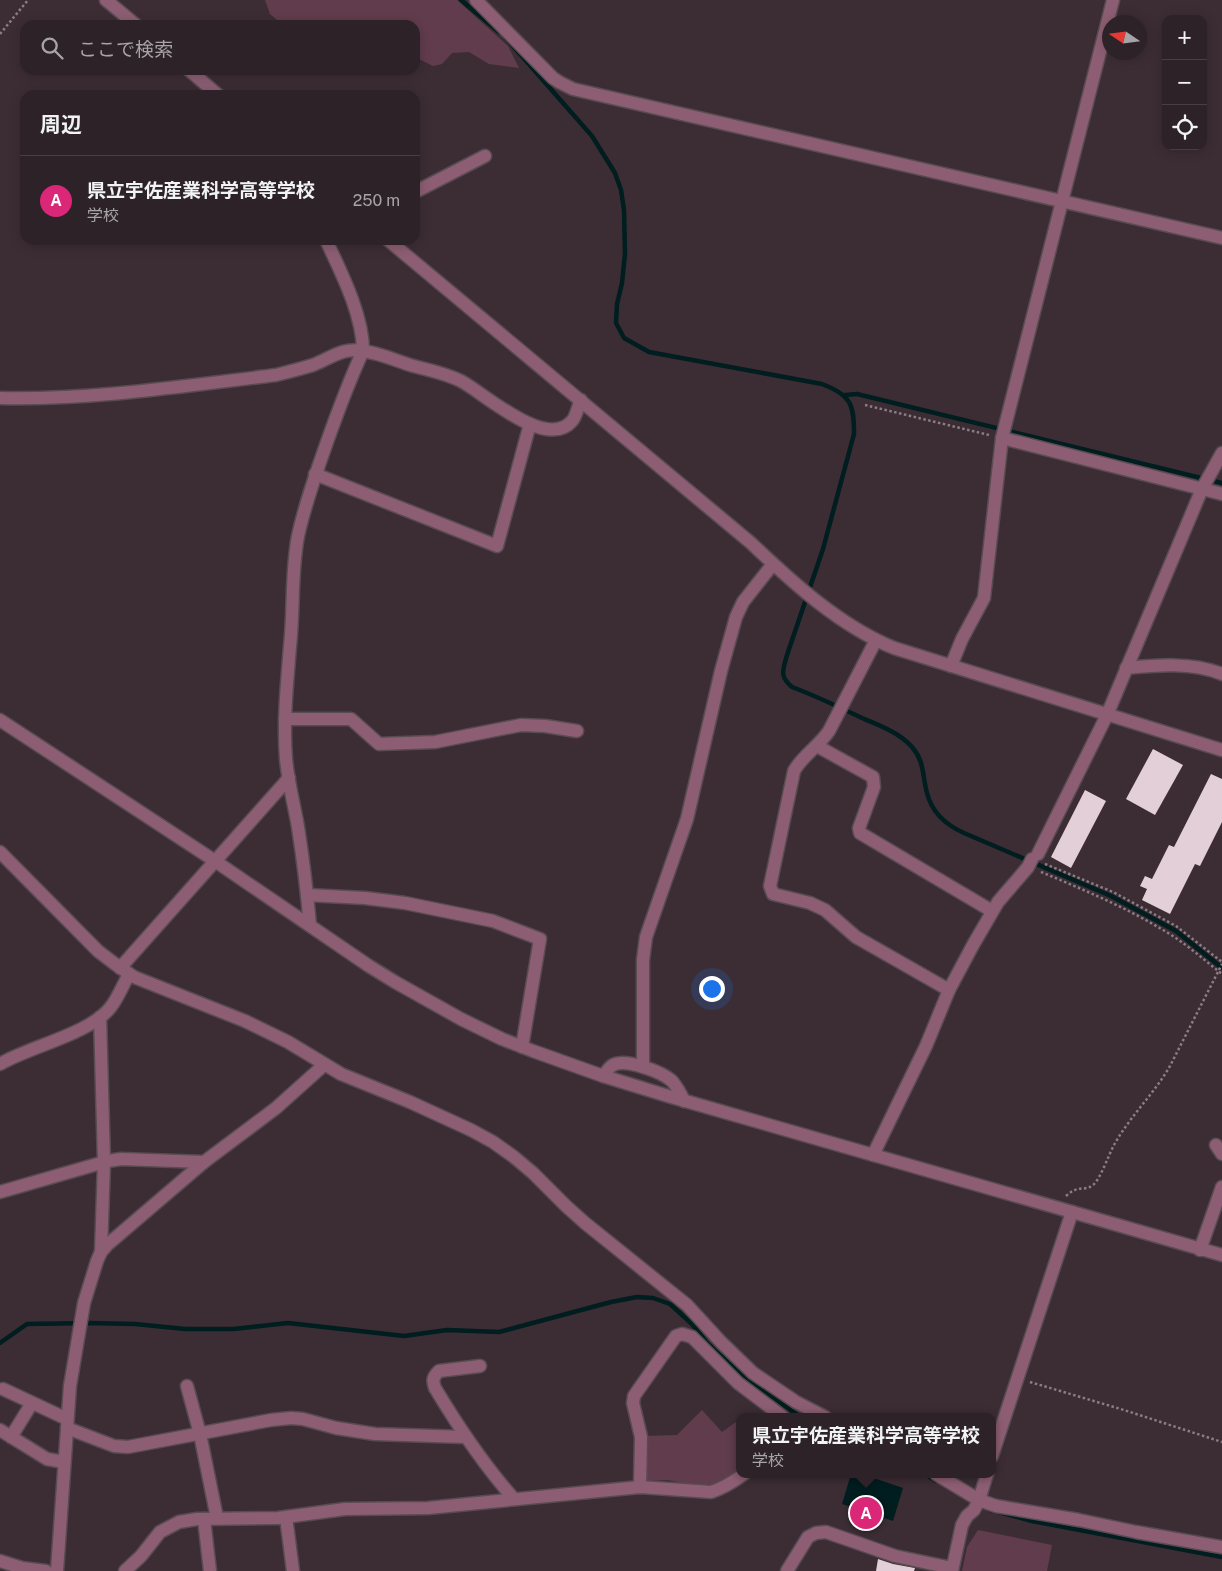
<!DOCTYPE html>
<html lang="ja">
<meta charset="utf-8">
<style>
:root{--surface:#2d2227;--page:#352a2f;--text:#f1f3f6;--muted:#a7a4a7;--line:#483f44;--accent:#db2777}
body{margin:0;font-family:"Public Sans","Noto Sans JP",sans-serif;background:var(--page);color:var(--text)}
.controls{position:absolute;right:15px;top:15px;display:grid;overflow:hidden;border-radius:10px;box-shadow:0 2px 12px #0003}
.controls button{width:45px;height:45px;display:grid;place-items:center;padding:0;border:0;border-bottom:1px solid var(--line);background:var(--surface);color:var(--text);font:25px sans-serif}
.compass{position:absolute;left:1102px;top:15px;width:45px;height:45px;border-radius:50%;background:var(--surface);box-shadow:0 2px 12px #0003;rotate:283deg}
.you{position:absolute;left:711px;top:988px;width:18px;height:18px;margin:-12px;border:4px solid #fff;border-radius:50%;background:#1a73e8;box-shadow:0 0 0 8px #1a73e833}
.badge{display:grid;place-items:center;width:32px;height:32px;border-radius:50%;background:var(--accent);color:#fff;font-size:16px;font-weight:700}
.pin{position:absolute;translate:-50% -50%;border:2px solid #fff;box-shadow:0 1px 5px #0006}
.popup{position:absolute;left:736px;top:1413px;width:260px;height:65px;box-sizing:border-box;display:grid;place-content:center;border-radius:10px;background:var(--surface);filter:drop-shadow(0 1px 4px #0005);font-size:16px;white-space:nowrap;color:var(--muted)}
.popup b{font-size:19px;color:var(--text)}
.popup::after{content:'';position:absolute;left:50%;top:100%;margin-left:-10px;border:10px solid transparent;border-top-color:var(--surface)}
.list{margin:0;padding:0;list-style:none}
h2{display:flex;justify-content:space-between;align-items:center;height:65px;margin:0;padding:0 20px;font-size:21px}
h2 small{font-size:16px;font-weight:400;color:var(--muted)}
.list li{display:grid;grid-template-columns:32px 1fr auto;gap:15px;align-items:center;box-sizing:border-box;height:90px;padding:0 20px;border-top:1px solid var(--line)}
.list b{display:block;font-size:19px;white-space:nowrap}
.list p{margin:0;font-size:16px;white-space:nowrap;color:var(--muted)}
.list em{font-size:16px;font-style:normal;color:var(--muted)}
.icon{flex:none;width:28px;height:28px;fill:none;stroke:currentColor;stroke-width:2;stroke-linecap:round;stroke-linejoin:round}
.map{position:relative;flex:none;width:1222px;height:1571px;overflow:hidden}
.search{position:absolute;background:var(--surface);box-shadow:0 2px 12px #0003;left:20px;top:20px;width:400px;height:55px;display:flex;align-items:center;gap:12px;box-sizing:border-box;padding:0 18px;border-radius:15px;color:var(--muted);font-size:19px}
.panel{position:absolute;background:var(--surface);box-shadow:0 2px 12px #0003;left:20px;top:90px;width:400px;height:155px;border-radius:15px}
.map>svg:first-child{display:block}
.green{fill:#613c4d}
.water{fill:#001d1f}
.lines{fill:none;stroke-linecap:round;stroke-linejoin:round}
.stream{stroke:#001d1f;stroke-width:4.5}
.building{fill:#e3cfd7}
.minor-casing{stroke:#594b52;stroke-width:15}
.path{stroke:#8a7d83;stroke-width:2.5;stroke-dasharray:2.5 2.5;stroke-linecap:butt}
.minor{stroke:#8d5e73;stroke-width:12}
</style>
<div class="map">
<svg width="1222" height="1571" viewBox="0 0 1222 1571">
<rect width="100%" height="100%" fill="#3c2d34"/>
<g class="green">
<polygon points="265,0 457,0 508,46 519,68 489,64 469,52 452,53 442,64 433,66 419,59 415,55 415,25 283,25 270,14"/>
<polygon points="702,1410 722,1432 740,1419 740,1470 718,1483 697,1486 668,1480 646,1481 646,1436 677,1435"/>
<polygon points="978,1530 1052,1545 1047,1571 962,1571 967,1547"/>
</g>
<polygon class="water" points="851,1474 862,1474 903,1488 893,1521 842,1504"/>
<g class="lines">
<g class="stream">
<polyline points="461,0 499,32"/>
<path d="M505 37 592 136 615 173 621 190 624 210 625 254 622 283 617 304 616 323 624 338 649 352 822 384C851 395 854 404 854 434L823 549 787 655C783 670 779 676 792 687 816 696 839 707 862 718 879 725 900 733 912 747 925 762 922 775 927 793 932 813 946 825 964 833L1111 896 1176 931 1222 968"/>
<polyline points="845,395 857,394 1222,483"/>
<polyline points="0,1343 27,1324 90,1323 135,1324 185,1329 234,1329 288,1323 404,1336 447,1330 499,1332 611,1302 637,1297 653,1298 670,1304 692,1324 707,1343 735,1369 800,1417"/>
<polyline points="925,1474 936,1481"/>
<polyline points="991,1510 1032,1521 1222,1557"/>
</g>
</g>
<g class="building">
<polygon points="1153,749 1183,765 1155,815 1126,799"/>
<polygon points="1211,774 1222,779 1222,822 1200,866 1195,864 1170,914 1142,900 1147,889 1140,886 1145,876 1152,879 1169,845 1174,847"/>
<polygon points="1085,790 1106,801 1071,868 1051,857"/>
<polygon points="878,1559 893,1564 915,1568 914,1571 876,1571"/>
</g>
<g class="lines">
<g class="minor-casing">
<g id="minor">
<polyline points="106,0 136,25"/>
<polyline points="476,0 553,78 559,82 573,89 1222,238"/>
<polyline points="189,70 218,95"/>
<polyline points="415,192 485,156"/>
<path d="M388 240 751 543C793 583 840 626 894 648L1222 750"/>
<path d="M0 398C92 400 184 386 276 375 288 372 300 369 313 365 331 358 342 347 363 351 379 353 395 360 410 365 428 370 445 373 461 381 484 393 546 451 572 421 576 417 578 406 581 400"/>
<polyline points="1002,438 1222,494"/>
<polyline points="315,474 497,546 530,424"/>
<path d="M876 640 829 731C819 746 802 756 794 771L770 886 773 894 810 903 825 910 856 937 949 990"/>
<polyline points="951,666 962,639 984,598 1002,438 1113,0"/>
<path d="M1126 668C1158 665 1192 662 1222 674"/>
<polyline points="285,719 351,719 379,744 435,742 521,725 545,726 577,731"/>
<polyline points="0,720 215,861 369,966 395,982 461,1019 502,1039 533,1051 603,1076 668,1096 1222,1255"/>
<polyline points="817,746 873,777 874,787 859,828 860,833 992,911"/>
<polyline points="0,852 98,951 115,964 134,977 245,1021 288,1042 341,1074 410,1102 471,1130 493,1142 514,1157 533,1173 566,1206 585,1223 687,1305 721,1342 753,1373 796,1402 825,1417"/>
<polyline points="1038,854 1107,715 1202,489 1222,453"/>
<polyline points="307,895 365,898 405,903 493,921 540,939 522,1047"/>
<path d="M310 925C307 892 303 859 298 827 294 804 288 782 286 759 283 721 287 684 290 646 294 610 291 572 298 536 305 504 316 473 327 442 338 411 349 381 363 351 363 315 341 272 326 240"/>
<polyline points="120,968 289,778"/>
<polyline points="100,1017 104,1162 101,1252"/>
<path d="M0 1064C31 1046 89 1034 110 1008 118 998 123 985 129 974"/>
<polyline points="643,1067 643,960 646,937 687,819 721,671 736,617 743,602 773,564"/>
<path d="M603 1076C606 1073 609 1067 613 1065 626 1058 662 1072 672 1081 677 1087 681 1094 684 1101"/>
<polyline points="1216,1145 1222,1154"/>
<polyline points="873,1155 926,1046 949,990 973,945 998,902 1028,867 1032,859"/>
<polyline points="0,1192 108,1161 121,1159 204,1162"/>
<polyline points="1200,1250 1222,1187"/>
<path d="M480 1366 439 1371C433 1377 432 1380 435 1388 459 1428 483 1464 514 1499"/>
<polyline points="187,1386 200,1434 217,1518"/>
<polyline points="3,1389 67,1419"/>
<polyline points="67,1428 114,1446 128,1447 271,1420 291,1418 303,1419 336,1428 375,1434 464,1437"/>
<polyline points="0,1430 47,1459 64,1462"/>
<polyline points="11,1437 32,1403"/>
<polyline points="992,1456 1072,1212"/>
<polyline points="936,1474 979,1500 996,1506 1079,1520 1136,1532 1222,1547"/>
<polyline points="640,1487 641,1437 633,1403 634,1396 676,1336 682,1334 692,1337 738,1383 783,1417"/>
<polyline points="286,1517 293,1571"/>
<polyline points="204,1519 210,1571"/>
<polyline points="0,1561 22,1568 46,1571"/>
<polyline points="57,1571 70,1386 84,1303 97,1261 101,1252 107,1245 204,1162 276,1108 324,1065"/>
<path d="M125 1571 141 1556 160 1532 179 1522 197 1519 278 1518 345 1509 428 1508 640 1487 711 1492C724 1488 733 1482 744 1474"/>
<polyline points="787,1571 808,1537 816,1533 826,1532 895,1556 952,1568"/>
<polyline points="952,1571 962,1525 967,1516 974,1510 979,1500 987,1474"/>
</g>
</g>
<g class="path">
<polyline points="0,34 28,0"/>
<polyline points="865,405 989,435"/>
<polyline points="1045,864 1113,892 1176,926 1222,962"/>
<path d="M1041 872C1082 889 1125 907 1163 930 1184 942 1203 959 1222 974"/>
<path d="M1066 1196C1079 1184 1084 1192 1093 1185 1100 1180 1109 1154 1114 1145 1130 1116 1154 1094 1170 1066L1222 964"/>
<polyline points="1030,1382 1124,1410 1222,1442"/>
</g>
<use href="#minor" class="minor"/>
</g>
</svg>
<div class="controls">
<button>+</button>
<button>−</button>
<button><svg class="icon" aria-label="locate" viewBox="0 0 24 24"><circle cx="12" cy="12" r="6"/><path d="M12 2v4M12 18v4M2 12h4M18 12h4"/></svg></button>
</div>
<svg class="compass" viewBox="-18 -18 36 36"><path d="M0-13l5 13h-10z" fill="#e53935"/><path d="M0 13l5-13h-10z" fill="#a7a4a7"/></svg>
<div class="you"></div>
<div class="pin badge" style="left:866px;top:1513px">A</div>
<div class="popup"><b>県立宇佐産業科学高等学校</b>学校</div>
<div class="search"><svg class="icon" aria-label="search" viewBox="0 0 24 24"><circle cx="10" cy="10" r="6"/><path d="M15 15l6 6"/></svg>ここで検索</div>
<section class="panel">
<h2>周辺<small></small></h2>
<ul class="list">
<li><span class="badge">A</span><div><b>県立宇佐産業科学高等学校</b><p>学校</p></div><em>250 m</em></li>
</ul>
</section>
</div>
